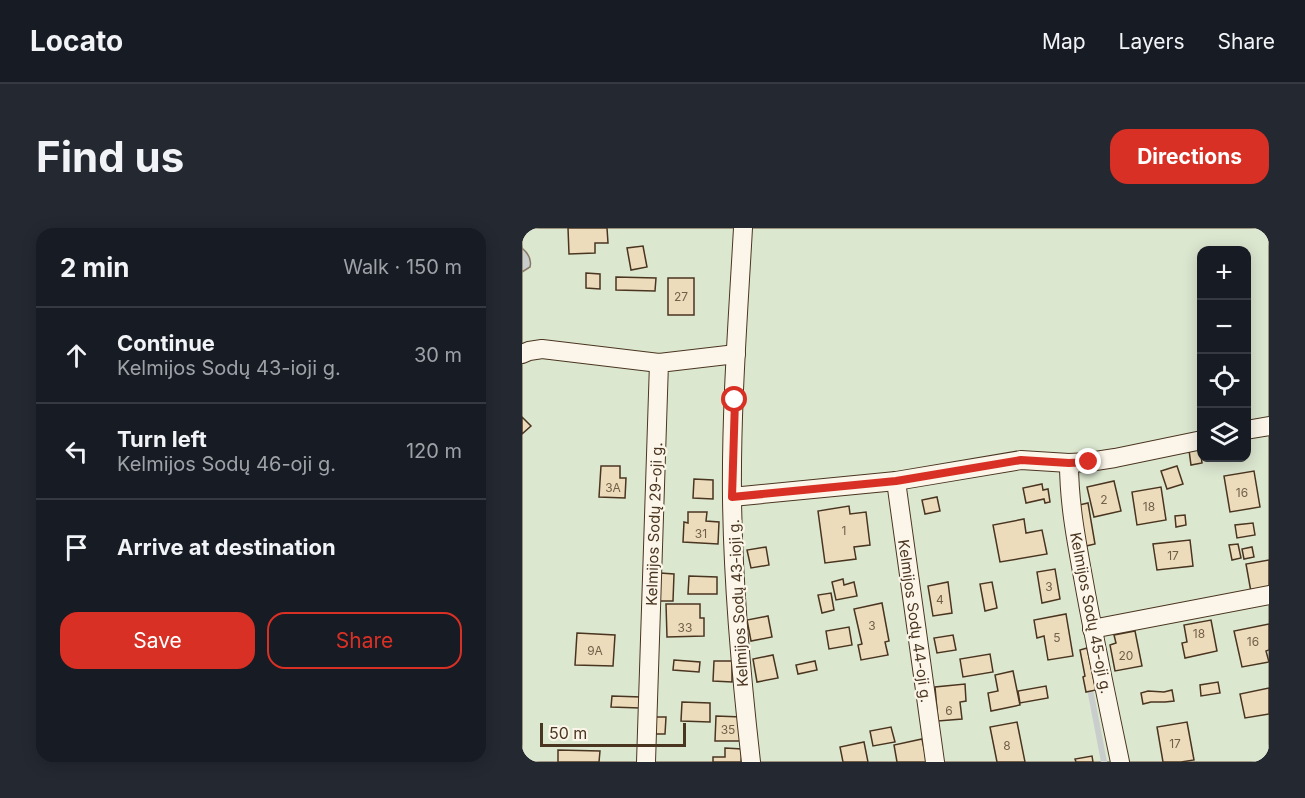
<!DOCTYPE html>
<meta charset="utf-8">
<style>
:root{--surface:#171b24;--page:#242831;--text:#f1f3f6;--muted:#9ea1a6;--line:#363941;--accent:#d93025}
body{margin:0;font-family:Inter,sans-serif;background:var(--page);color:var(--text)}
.controls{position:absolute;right:18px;top:18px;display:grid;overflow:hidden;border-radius:12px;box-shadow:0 3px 15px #0003}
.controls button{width:54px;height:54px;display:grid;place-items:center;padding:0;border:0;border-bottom:2px solid var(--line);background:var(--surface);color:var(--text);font:30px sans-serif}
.scale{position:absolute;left:18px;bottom:15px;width:146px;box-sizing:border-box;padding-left:6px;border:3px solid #4a3520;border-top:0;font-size:16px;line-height:21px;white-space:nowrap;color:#4a3520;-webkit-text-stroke:4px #fbf6e9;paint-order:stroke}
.stop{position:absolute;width:18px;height:18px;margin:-14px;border:4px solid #d93025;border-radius:50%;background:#fff}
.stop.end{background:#d93025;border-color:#fff;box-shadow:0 2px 6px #0008}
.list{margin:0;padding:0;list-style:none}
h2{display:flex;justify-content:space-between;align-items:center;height:78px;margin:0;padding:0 24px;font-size:26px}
h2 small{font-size:20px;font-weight:400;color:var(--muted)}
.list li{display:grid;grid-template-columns:39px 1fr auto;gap:18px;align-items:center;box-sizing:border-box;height:96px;padding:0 24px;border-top:2px solid var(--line)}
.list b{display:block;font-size:22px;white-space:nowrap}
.list p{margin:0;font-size:20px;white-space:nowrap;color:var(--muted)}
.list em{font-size:20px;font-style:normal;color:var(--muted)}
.actions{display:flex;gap:12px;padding:18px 24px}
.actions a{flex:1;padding:14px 0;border:2px solid var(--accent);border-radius:18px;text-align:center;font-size:21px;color:var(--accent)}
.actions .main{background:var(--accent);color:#fff}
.icon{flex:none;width:33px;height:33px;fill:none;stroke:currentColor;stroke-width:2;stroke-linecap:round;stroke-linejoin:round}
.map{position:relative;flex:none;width:747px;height:534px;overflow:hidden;border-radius:18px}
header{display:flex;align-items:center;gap:36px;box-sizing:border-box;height:84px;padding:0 30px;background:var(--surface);border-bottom:2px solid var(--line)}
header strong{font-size:28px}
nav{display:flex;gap:33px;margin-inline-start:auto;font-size:21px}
.intro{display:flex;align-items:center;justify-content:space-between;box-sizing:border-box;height:144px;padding:0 36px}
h1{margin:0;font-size:42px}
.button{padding:15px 27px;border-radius:18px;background:var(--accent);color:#fff;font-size:21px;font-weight:700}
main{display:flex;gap:36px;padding:0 36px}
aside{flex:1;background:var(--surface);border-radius:18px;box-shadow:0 3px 15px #0003}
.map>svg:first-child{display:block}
.green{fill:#dce7d0;stroke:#887966;stroke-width:1.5;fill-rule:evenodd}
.water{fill:#c9cecd;stroke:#887966;stroke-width:1.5}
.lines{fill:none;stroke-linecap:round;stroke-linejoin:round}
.stream{stroke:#c9cecd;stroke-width:6}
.building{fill:#ecdcbc;stroke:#4a3520;stroke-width:1.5}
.street-casing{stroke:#4a3520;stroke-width:20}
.street{stroke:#fbf6e9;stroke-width:18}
.route{stroke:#d93025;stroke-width:8}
.labels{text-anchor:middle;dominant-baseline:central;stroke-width:4.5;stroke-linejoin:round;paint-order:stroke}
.number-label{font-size:12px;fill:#725f47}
.street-label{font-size:15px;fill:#4a3520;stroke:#fbf6e9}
</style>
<header>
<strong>Locato</strong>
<nav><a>Map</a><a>Layers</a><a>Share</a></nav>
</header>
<div class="intro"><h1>Find us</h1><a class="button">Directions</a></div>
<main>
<aside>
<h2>2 min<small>Walk · 150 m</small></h2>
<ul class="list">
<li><svg class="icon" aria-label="ahead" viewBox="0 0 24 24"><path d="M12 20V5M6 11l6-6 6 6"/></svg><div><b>Continue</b><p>Kelmijos Sodų 43-ioji g.</p></div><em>30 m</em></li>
<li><svg class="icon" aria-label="left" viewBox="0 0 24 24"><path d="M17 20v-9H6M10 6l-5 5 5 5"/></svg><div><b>Turn left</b><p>Kelmijos Sodų 46-oji g.</p></div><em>120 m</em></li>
<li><svg class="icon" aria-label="arrive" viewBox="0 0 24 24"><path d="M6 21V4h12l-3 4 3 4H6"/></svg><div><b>Arrive at destination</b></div></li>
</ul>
<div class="actions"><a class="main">Save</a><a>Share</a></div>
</aside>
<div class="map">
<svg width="747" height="534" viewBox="0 0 747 534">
<rect width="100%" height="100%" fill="#fbf6e9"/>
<path class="green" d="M0 0H747V534H0ZM680 22H724V230H680Z"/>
<path class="water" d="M0 20C6 25 10 31 8 39L0 44Z"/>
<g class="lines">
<polyline class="stream" points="569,466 582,534"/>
</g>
<g class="building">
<polygon points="46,0 85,0 86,15 73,15 73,25 47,26"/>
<polygon points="121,18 125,39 109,42 105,20"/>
<polygon points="64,45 78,46 78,61 64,60"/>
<polygon points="94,49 134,50 133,63 94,62"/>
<rect x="146" y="50" width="26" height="37"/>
<polygon points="0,189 9,198 0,206"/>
<polygon points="678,220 680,235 669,237 667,222"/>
<polygon points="79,238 98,238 98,250 104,250 103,270 77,269"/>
<polygon points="655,238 661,256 645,261 639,243"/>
<polygon points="732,243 738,279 708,284 702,248"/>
<polygon points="172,251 191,252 191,271 171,270"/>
<polygon points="592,253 599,283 572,289 565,259"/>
<polygon points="520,256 521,262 526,261 528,274 523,275 522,271 504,275 501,260"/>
<polygon points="639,259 644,292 615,297 610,264"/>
<polygon points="415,269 418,283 403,286 400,272"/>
<polygon points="566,275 573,316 564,318 557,277"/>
<polygon points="327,278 328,286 344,284 348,317 332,319 334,331 303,335 296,283"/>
<polygon points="166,284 185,284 184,293 197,294 196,316 161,314 162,294 166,295"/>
<polygon points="663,287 664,297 654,299 653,288"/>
<polygon points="502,291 504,305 520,302 525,326 478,334 471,297"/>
<polygon points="731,295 733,307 715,310 713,297"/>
<polygon points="668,312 671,338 635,342 631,316"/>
<polygon points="716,316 719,330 710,332 707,317"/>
<polygon points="244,319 247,337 229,340 225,322"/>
<polygon points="730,319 732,329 722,331 720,321"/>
<polygon points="747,332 747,360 729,364 724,336"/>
<polygon points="533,341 538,371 520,375 515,344"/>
<polygon points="138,345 152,346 151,373 137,373"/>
<polygon points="167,348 195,349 195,366 166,366"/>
<polygon points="321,351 322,357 332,354 335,368 314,372 310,354"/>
<polygon points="426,354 430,385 411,388 406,358"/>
<polygon points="470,354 475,380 463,383 458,356"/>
<polygon points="309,365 312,382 300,385 296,367"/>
<polygon points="360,375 367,413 363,414 366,427 339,432 336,417 340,416 332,381"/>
<polygon points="144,376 178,376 178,390 182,390 182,408 145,409"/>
<polygon points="544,386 551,428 526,432 522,408 515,410 512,392"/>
<polygon points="246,388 250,409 229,413 225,392"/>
<polygon points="689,392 695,423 663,430 660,415 665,414 662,397"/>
<polygon points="747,396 747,422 744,423 747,434 720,439 712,403"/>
<polygon points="327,399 330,417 307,421 304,403"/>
<polygon points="613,403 620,438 593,443 588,417 594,415 592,407"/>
<polygon points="55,405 93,407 91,438 53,437"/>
<polygon points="431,407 434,422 415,425 412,410"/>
<polygon points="565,420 574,462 564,464 561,449 563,448 558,422"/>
<polygon points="468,426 471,444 441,449 438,431"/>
<polygon points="251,427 256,450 235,454 231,431"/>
<polygon points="152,432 178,434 177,444 151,442"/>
<polygon points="192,433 210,433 210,454 191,453"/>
<polygon points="293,433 295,442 276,446 274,437"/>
<polygon points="491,443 498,477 469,483 466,465 476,463 473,447"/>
<polygon points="696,454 698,465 679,468 678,457"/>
<polygon points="443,456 444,473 438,474 440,491 416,493 413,459"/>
<polygon points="524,458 526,470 498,475 496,463"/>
<polygon points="747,460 747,486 723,490 718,466"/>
<polygon points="650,462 652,473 643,474 629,474 621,476 619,465 626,463 642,464"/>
<polygon points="90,468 119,469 118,480 89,479"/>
<polygon points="160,474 188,475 188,494 159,493"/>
<polygon points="194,488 220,489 219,513 193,513"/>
<polygon points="134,489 144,489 143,506 134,506"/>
<polygon points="495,494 503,534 475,534 468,499"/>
<polygon points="665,494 672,532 659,534 641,534 635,499"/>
<polygon points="369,499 373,514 351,518 348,503"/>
<polygon points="400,511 405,534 375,534 372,517"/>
<polygon points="342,514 346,534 321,534 318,519"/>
<polygon points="203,520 220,521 219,534 191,534 191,529 203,529"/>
<polygon points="36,522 78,523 77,534 36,534"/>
<polygon points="570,528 571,534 554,534 553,531"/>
</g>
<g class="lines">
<g class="street-casing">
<g id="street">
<path d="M221 0C216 90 209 180 210 270 211 358 219 446 229 534"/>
<polyline points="0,126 7,123 20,121 137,135"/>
<polyline points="724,202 747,198"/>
<path d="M547 235C547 274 554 311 561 349 572 411 585 472 598 534"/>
<polyline points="374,253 413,534"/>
<polyline points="210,269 374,253 499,232 547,235 567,234 593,230 680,212"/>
<polyline points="570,401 747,367"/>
<polyline points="124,534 137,135 214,126"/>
</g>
</g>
<use href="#street" class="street"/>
</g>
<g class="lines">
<polyline class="route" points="213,172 210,269 374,253 499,232 547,235 567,234"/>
</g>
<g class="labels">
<g class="number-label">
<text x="159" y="68">27</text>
<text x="91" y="259">3A</text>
<text x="720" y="264">16</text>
<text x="582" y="271">2</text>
<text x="627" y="278">18</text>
<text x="322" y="302">1</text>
<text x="179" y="305">31</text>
<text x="651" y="327">17</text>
<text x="527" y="358">3</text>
<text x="418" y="371">4</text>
<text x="350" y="397">3</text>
<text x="163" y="399">33</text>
<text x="677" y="405">18</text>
<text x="535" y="409">5</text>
<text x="731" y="413">16</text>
<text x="73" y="422">9A</text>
<text x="604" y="427">20</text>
<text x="427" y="482">6</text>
<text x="206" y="501">35</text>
<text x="653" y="515">17</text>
<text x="485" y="517">8</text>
</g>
<g class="street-label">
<text transform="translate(132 296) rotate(-88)">Kelmijos Sodų 29-oji g.</text>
<text transform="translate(216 375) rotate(-93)">Kelmijos Sodų 43-ioji g.</text>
<text transform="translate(569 385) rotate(79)">Kelmijos Sodų 45-oji g.</text>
<text transform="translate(393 393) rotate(82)">Kelmijos Sodų 44-oji g.</text>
</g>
</g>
</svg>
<div class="controls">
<button>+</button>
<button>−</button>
<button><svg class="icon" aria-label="locate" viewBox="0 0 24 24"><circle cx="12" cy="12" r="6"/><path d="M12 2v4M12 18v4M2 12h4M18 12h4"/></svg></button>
<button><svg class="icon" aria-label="layers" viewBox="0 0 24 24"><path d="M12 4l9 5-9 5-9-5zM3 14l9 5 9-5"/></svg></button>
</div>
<div class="scale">50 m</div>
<div class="stop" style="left:213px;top:172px"></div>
<div class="stop end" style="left:567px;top:234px"></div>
</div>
</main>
